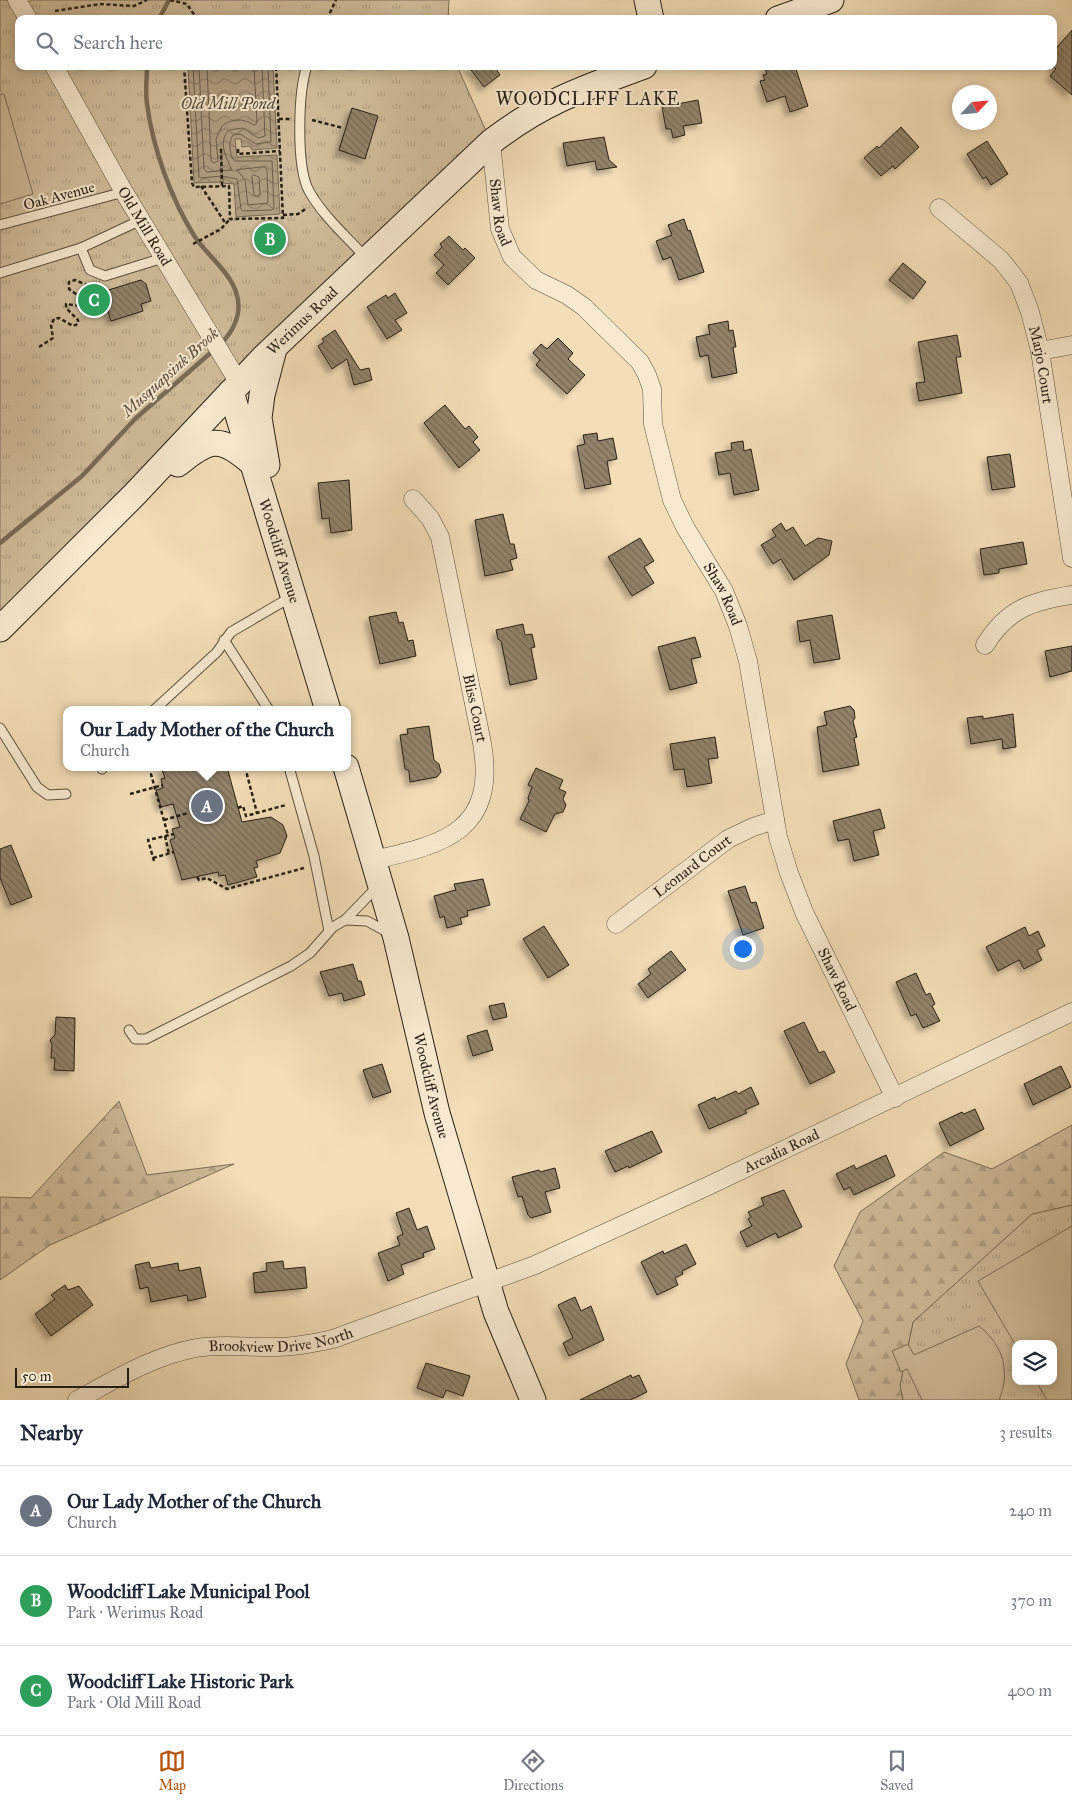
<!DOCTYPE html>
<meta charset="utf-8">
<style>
:root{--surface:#fff;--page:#f6f6f7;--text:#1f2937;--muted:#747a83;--line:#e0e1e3;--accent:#b45309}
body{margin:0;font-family:"IM FELL Great Primer",serif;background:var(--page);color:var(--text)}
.controls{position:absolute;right:15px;bottom:15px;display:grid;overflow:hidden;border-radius:10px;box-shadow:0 2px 12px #0003}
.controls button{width:45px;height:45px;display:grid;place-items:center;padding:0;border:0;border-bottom:1px solid var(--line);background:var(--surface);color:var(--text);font:25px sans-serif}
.compass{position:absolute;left:952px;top:85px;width:45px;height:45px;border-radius:50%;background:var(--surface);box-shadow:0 2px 12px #0003;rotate:64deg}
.scale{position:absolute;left:15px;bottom:12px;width:114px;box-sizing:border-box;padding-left:5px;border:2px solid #282016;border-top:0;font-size:14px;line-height:18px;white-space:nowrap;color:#282016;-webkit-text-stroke:4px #f8ead0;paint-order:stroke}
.you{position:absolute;left:742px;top:948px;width:18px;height:18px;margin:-12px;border:4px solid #fff;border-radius:50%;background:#1a73e8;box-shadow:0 0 0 8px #1a73e833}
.badge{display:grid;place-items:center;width:32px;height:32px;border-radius:50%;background:var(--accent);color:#fff;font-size:16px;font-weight:700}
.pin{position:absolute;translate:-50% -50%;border:2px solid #fff;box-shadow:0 1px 5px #0006}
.popup{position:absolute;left:63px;top:706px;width:288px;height:65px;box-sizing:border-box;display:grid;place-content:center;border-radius:10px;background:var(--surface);filter:drop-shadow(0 1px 4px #0005);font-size:16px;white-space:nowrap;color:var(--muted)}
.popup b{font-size:19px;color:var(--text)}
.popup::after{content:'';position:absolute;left:50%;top:100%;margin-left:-10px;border:10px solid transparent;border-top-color:var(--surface)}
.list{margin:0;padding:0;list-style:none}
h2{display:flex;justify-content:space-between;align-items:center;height:65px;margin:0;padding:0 20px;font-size:21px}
h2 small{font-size:16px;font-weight:400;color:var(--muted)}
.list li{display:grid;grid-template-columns:32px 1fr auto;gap:15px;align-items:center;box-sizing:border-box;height:90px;padding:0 20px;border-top:1px solid var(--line)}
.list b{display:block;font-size:19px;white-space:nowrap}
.list p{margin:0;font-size:16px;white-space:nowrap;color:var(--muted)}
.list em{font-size:16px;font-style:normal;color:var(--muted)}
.icon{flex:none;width:28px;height:28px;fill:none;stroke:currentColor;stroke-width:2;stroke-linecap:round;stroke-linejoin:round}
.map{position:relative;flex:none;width:1072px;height:1400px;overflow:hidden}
.search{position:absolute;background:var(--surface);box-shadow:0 2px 12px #0003;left:15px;right:15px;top:15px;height:55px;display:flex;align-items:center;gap:12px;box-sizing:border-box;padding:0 18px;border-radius:10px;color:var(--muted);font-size:19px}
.sheet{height:335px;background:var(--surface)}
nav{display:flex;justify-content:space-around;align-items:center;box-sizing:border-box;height:70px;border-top:1px solid var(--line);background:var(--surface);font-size:14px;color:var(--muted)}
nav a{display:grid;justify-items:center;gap:2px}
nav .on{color:var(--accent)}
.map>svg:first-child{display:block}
.grass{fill:url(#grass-tufts);stroke:#7c6f59;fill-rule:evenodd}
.forest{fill:url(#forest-firs);stroke:#7c6f59}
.garden{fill:#d1be9c;stroke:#7c6f59}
.water{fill:url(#water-waves);stroke:#796b56}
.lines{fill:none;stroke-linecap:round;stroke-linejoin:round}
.shore{stroke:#6c5e4b;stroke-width:1}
.stream{stroke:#796b56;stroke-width:4.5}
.building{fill:url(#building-back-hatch);stroke:#282016;filter:url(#shadow)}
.service-casing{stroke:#5b503e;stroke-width:11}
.minor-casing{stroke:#5b503e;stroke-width:19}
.secondary-casing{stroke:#282016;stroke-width:27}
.path{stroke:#282016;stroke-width:2.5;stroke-dasharray:4 2.5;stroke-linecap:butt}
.service{stroke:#f8ead0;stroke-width:9}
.minor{stroke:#f8ead0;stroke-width:18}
.secondary{stroke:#f8ead0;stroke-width:25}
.labels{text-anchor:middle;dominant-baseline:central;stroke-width:4;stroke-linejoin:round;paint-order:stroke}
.street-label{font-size:15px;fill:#282016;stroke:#f8ead0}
.water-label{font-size:16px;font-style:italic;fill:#574c3b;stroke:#f8ead0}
.quarter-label{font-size:18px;letter-spacing:1px;fill:#282016;stroke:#f8ead0}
</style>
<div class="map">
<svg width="1072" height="1400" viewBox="0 0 1072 1400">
<defs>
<pattern id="grass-tufts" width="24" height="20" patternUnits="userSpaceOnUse" patternTransform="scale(1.25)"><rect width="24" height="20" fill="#d1be9c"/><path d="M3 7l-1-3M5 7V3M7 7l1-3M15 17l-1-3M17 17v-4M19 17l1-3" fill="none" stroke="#b3a386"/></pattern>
<pattern id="forest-firs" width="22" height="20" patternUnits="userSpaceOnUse" patternTransform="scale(1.25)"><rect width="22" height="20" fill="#d1be9c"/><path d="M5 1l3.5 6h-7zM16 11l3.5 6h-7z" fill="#b3a386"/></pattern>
<pattern id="water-waves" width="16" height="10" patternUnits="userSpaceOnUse" patternTransform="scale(1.25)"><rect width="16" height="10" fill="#af9d80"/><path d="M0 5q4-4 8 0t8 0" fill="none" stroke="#8e8068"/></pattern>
<pattern id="building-back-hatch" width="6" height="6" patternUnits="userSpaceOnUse" patternTransform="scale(1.25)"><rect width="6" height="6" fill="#92836a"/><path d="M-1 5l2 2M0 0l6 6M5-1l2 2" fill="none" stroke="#776b56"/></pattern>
<filter id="shadow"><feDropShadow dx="-4.5" dy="4.5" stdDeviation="2.5" flood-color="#0004"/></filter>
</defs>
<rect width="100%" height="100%" fill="#f4deb7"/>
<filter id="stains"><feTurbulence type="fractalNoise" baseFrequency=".004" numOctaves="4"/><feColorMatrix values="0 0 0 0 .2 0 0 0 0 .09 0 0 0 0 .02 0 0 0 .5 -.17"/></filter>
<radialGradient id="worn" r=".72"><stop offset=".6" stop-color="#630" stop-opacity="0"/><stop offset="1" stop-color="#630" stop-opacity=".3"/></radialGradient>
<g class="grass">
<polygon points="0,0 23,0 25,4 32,0 449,0 448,19 19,19 19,66 457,66 491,142 0,625"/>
<path d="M1072 1205V1400H903L900 1385 913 1322 1032 1214ZM1016 1344H1053V1381H1016Z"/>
</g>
<g class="forest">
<polygon points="119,1101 147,1175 234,1164 50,1245 0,1280 0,1197 31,1198"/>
<polygon points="1072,1125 1072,1205 1032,1214 913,1322 900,1385 903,1400 859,1400 846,1364 863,1321 834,1266 860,1212 944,1152 992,1169"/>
</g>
<g class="garden">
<polygon points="4,94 33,194 0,204 0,95"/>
<polygon points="1072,1226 1072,1400 1047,1400 1036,1381 1053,1381 1053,1344 1016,1344 1016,1346 978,1281"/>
<path d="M979 1326C1003 1345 1011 1371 999 1400H922L907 1369 901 1372 892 1351 908 1344 914 1355Z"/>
</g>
<polygon class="water" points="188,66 273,66 277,148 252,150 250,146 242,147 241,139 235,139 237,157 277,155 280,214 236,217 234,184 223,183 221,148 221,182 194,183"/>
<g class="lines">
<g class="shore">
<path d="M193 66 199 177 201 178 222 176 237 179 241 209 243 211 272 210 274 208 272 161H235C229 156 228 141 233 135L240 134 256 144 271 142 268 66"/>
<path d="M199 66 204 169 207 172 232 170C227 159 217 142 229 130L243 128 258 138 265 136 262 66"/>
<path d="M207 66 211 161 214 163 218 161 216 139 222 126C232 118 243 118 254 125L257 123 254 66"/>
<polygon points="264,167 267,169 268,203 248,205 245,180 237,170"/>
<polygon points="254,175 259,177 260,195 258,197 254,195 252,177"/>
</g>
<g class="stream">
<polyline points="159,19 169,0"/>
<path d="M147 66C147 79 145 92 147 104 153 149 171 199 195 237 207 255 229 271 236 292 243 312 234 330 221 344"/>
<polyline points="0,543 82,476 135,419 215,349"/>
</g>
</g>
<g class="building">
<polygon points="1072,30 1072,95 1050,76 1056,69 1053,67 1053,52"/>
<polygon points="468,66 494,66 500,75 484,87"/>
<polygon points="764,66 795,66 808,106 790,112 785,96 767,102 760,81 765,80 763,75 767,74"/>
<polygon points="698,100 702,123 683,126 685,135 673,138 671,129 666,129 662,107"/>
<polygon points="352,108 378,116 365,159 339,150"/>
<polygon points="901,127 919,147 895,169 893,166 881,176 864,158 877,146 879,148"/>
<polygon points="604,137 609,160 617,167 597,170 595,161 567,166 563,143"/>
<polygon points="987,141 1008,174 991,185 986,177 983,179 967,154"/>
<polygon points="684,219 688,231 690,230 704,272 679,280 671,257 663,260 656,241 672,235 668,225"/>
<polygon points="449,236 463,250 465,248 475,258 448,285 436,273 444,265 434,255 442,247 440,244"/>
<polygon points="903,263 926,282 913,299 889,280"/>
<polygon points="141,280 146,284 151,301 141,304 143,311 111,321 102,292"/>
<polygon points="395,293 407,313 395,320 402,330 387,339 367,307 386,295 388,298"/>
<polygon points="728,321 729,331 733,330 736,347 733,347 737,373 712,378 708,355 700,357 696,337 710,334 708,325"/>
<polygon points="335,330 360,370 369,368 372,380 354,385 347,359 332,369 318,346 324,342 322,339"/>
<polygon points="957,335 961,357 956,357 962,393 919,401 916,383 925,382 918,342"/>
<polygon points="558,338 573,353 568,359 585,375 567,394 536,365 540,360 533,353 541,344 547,349"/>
<polygon points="445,405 465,429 469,426 478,437 473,442 480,450 459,468 424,423"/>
<polygon points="597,433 598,441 613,438 617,459 607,461 611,484 585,489 577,446 585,444 583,435"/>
<polygon points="743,441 744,451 751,449 759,490 734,495 730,473 719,475 715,453 732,450 731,443"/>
<polygon points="1010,454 1015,487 992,490 987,457"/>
<polygon points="349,480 352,530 331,533 329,518 322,519 318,483"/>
<polygon points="503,514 510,544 514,544 517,558 510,560 513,570 485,576 475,520"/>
<polygon points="781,523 786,531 793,527 805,546 818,538 832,541 829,555 794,580 781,559 773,564 761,545 776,536 772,530"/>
<polygon points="640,538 654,561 644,567 654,583 632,596 608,557"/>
<polygon points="1023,542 1027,564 999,569 999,573 984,575 980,549"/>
<polygon points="396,612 399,623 403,622 408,641 413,640 416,656 380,664 369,617"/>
<polygon points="832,615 840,659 814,663 810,640 800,642 797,621"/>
<polygon points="523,624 525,635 532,634 535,647 531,648 537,679 510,685 501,641 498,639 496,630"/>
<polygon points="695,637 701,657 691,659 697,683 670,690 658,647"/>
<polygon points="1072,646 1072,671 1050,677 1045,651"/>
<polygon points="850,706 854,710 855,718 853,721 857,737 854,738 859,765 823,772 817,727 827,725 824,712"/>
<polygon points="1013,714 1016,747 1003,749 1002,739 971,744 967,718 983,716 983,719"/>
<polygon points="429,726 434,760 439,764 441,772 437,777 410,782 409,771 405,769 400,735 408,734 407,729"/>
<polygon points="715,737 718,758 708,759 712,783 687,787 684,769 674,770 670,744"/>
<polygon points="161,767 227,767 242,822 271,817 283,825 287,836 280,853 256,861 258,867 254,868 257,877 228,885 225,875 219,876 218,872 182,880 170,840 175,838 172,829 180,827 173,804 161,807 156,790 163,788 161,779 165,778"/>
<polygon points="536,768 563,780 559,789 566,792 563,799 566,805 563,812 555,814 546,832 520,819 529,801 528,798 532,787 528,785"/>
<polygon points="880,809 885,828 873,831 879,855 854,861 849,839 838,841 833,821"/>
<polygon points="11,845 32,897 11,905 0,878 0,849"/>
<polygon points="483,879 490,905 467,911 468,916 460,918 462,924 447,928 444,916 440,918 434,896 456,890 454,884"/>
<polygon points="745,886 751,903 756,902 764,928 743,935 728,891"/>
<polygon points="544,926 569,965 548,978 523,939"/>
<polygon points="1025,927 1029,936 1038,931 1045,946 1037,950 1042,960 1024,969 1019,960 998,971 986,947"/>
<polygon points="671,951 686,970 648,998 638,984 651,974 648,969"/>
<polygon points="353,964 358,981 361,981 365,995 344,1001 342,993 329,996 320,972"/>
<polygon points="916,973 926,995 930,993 935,1004 932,1006 940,1021 923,1028 916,1014 911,1016 896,982"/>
<polygon points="504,1003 507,1017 493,1020 489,1006"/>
<polygon points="56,1017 75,1018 74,1071 54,1070 55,1058 51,1058 52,1045 50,1040 55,1035"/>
<polygon points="804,1022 819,1053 824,1051 835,1072 810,1084 784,1031"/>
<polygon points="487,1030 493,1050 473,1056 467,1036"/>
<polygon points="382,1064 391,1092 373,1098 363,1070"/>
<polygon points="1061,1066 1071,1087 1033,1105 1024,1084"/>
<polygon points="751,1087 759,1104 745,1110 747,1113 709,1129 698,1105 715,1097 716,1100 736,1091 738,1094"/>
<polygon points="975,1109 984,1129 950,1146 939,1123 962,1112 964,1114"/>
<polygon points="652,1131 662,1152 629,1168 628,1166 615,1172 605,1151"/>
<polygon points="886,1155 895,1176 854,1195 850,1187 844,1190 836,1174 854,1165 856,1169"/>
<polygon points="555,1168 560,1188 545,1192 551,1212 531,1218 528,1215 522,1196 518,1197 512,1177 539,1170 540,1172"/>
<polygon points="784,1190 802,1227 778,1238 776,1233 747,1247 740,1232 752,1226 748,1219 751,1217 748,1212 764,1205 761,1198"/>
<polygon points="409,1208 417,1230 427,1226 435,1249 423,1253 424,1257 401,1265 404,1274 388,1281 378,1253 400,1245 397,1237 403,1234 396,1213"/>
<polygon points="686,1244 696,1264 682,1271 683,1274 675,1278 678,1285 657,1295 641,1262 663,1251 664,1254"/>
<polygon points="283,1261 284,1269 305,1267 307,1288 255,1293 253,1273 267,1271 266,1263"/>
<polygon points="149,1262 151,1268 178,1263 179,1271 200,1267 206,1297 188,1301 187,1295 151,1302 148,1287 140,1289 135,1265"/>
<polygon points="65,1285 68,1290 79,1286 93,1305 51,1336 35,1314 55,1299 51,1295"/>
<polygon points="575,1297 581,1311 591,1306 604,1340 569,1356 563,1343 573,1338 558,1305"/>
<polygon points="426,1363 470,1376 463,1396 446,1390 443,1398 417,1388"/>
<polygon points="631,1375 632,1378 639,1375 647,1392 630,1400 580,1400"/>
</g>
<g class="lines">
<g class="service-casing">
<g id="service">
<path d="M307 66C298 92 296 167 309 191 323 216 347 237 366 258"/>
<polyline points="0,225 124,192"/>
<polyline points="81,248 90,270 105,276 163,258"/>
<polyline points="0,273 81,248 141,220"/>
<polyline points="224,640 269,710"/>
<polyline points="154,710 217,652 231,632 291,597"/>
<polyline points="0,728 37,787 48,795 66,794"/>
<polyline points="289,767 314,856 329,931"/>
<polyline points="102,769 102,767"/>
<polyline points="345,920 367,921 389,933"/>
<polyline points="129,1030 135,1039 146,1039 291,966 310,953 333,927 345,920 377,887"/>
</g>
</g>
<g class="minor-casing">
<g id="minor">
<polyline points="17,0 28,19"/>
<path id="s1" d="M54 66 124 192 239 383"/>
<path id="s2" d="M491 142 500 229 512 257 536 280 567 295 584 307 640 362 647 375 652 389 653 424 672 500 685 527 724 591 738 626 748 661 778 837 789 873 804 912 895 1098"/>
<path id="s3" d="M939 208 1001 260 1019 283 1030 312 1040 351 1072 558"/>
<polyline points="1040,351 1072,345"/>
<path d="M985 645C1007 609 1032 601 1072 595"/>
<path d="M374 860C445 844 497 831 482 743L440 537 430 518 413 499"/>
<path id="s4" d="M616 924 728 839 753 827 775 820"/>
<path id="s5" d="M77 1400C116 1379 153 1356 196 1348 223 1343 250 1348 277 1347 296 1347 315 1343 333 1339L535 1265 708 1186 1072 1012"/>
</g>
</g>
<g class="secondary-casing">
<g id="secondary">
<polyline points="647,0 651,19"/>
<polyline points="778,19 831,0"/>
<path id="s6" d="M231 392 328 710"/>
<path d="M178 464C209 438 220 435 252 463"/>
<polyline points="267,465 259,418 262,395 274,349"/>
<path id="s7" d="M0 629 135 494 264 357 491 142C543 102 584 88 644 66"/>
<path id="s8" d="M346 767 396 938 437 1113 496 1312 533 1400"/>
</g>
</g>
<g class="path">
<polyline points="170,0 187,4 197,19"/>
<polyline points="55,11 100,4 134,6 147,0"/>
<polyline points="327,19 336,0"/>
<polyline points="184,66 192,183 194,187 229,186 230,219 283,218 276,66"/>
<polyline points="279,119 290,119"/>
<polyline points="312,120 343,128"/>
<polyline points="221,149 222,186"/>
<polyline points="238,149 238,154 280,151"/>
<polyline points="201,186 226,224"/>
<polyline points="283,215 298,214 307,208"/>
<polyline points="193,244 221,229 230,219"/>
<polyline points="39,347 53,338 51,325 54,319 59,318 73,326 78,324 78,320 66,308 66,304 89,307 87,302 69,289 69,282 75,280 89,286 94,285"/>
<polyline points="149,767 168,835"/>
<polyline points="245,767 257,813"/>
<polyline points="228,768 230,767"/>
<polyline points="130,794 163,785"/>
<polyline points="238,808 243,806 246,816 286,805"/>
<polyline points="164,820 188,813"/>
<polyline points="165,836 169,854"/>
<polyline points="153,858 174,852"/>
<polyline points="154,861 148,840 174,834"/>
<polyline points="197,877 199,880 207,878 227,889 304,868"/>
</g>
<use href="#service" class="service"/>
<use href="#minor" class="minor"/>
<use href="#secondary" class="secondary"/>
</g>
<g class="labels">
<g class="street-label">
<text transform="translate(59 196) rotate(-15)">Oak Avenue</text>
<text stroke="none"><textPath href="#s2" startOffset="71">Shaw Road</textPath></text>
<text stroke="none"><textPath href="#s1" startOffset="184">Old Mill Road</textPath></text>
<text stroke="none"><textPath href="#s7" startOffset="432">Werimus Road</textPath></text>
<text stroke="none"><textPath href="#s3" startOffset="195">Marjo Court</textPath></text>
<text stroke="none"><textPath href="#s6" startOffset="166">Woodcliff Avenue</textPath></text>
<text stroke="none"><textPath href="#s2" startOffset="535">Shaw Road</textPath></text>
<text transform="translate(475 708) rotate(78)">Bliss Court</text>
<text stroke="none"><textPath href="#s4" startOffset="96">Leonard Court</textPath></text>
<text stroke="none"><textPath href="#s2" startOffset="940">Shaw Road</textPath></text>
<text stroke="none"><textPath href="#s8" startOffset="330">Woodcliff Avenue</textPath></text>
<text stroke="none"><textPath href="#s5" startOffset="755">Arcadia Road</textPath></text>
<text stroke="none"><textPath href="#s5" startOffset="216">Brookview Drive North</textPath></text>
</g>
<g class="water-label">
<text x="228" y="103">Old Mill Pond</text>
<text transform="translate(170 372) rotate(-42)">Musquapsink Brook</text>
</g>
<g class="quarter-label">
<text x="588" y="99">WOODCLIFF LAKE</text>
</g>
</g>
<rect width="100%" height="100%" filter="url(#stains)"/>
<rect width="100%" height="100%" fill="url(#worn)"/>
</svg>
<div class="controls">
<button><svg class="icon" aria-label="layers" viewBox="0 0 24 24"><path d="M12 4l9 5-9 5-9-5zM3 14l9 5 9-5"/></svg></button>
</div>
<svg class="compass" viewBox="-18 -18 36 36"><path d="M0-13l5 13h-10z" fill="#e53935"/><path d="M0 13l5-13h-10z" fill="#747a83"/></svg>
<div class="scale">50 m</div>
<div class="you"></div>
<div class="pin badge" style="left:207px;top:806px;background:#6b7280">A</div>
<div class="popup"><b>Our Lady Mother of the Church</b>Church</div>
<div class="pin badge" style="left:270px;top:239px;background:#2e9e5b">B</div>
<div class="pin badge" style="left:94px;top:300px;background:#2e9e5b">C</div>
<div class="search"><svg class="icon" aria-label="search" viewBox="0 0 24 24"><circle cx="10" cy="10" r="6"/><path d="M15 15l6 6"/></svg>Search here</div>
</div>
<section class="sheet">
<h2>Nearby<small>3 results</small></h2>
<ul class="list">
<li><span class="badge" style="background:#6b7280">A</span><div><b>Our Lady Mother of the Church</b><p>Church</p></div><em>240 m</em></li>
<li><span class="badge" style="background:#2e9e5b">B</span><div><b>Woodcliff Lake Municipal Pool</b><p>Park · Werimus Road</p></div><em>370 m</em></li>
<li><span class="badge" style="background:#2e9e5b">C</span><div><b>Woodcliff Lake Historic Park</b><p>Park · Old Mill Road</p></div><em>400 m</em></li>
</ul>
</section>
<nav>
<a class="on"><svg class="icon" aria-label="map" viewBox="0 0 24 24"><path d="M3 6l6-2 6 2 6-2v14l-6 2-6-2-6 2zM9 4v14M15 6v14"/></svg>Map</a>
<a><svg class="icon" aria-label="directions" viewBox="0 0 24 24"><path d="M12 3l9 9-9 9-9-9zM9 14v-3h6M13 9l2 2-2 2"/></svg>Directions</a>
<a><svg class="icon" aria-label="saved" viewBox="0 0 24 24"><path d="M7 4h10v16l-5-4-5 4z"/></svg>Saved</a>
</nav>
